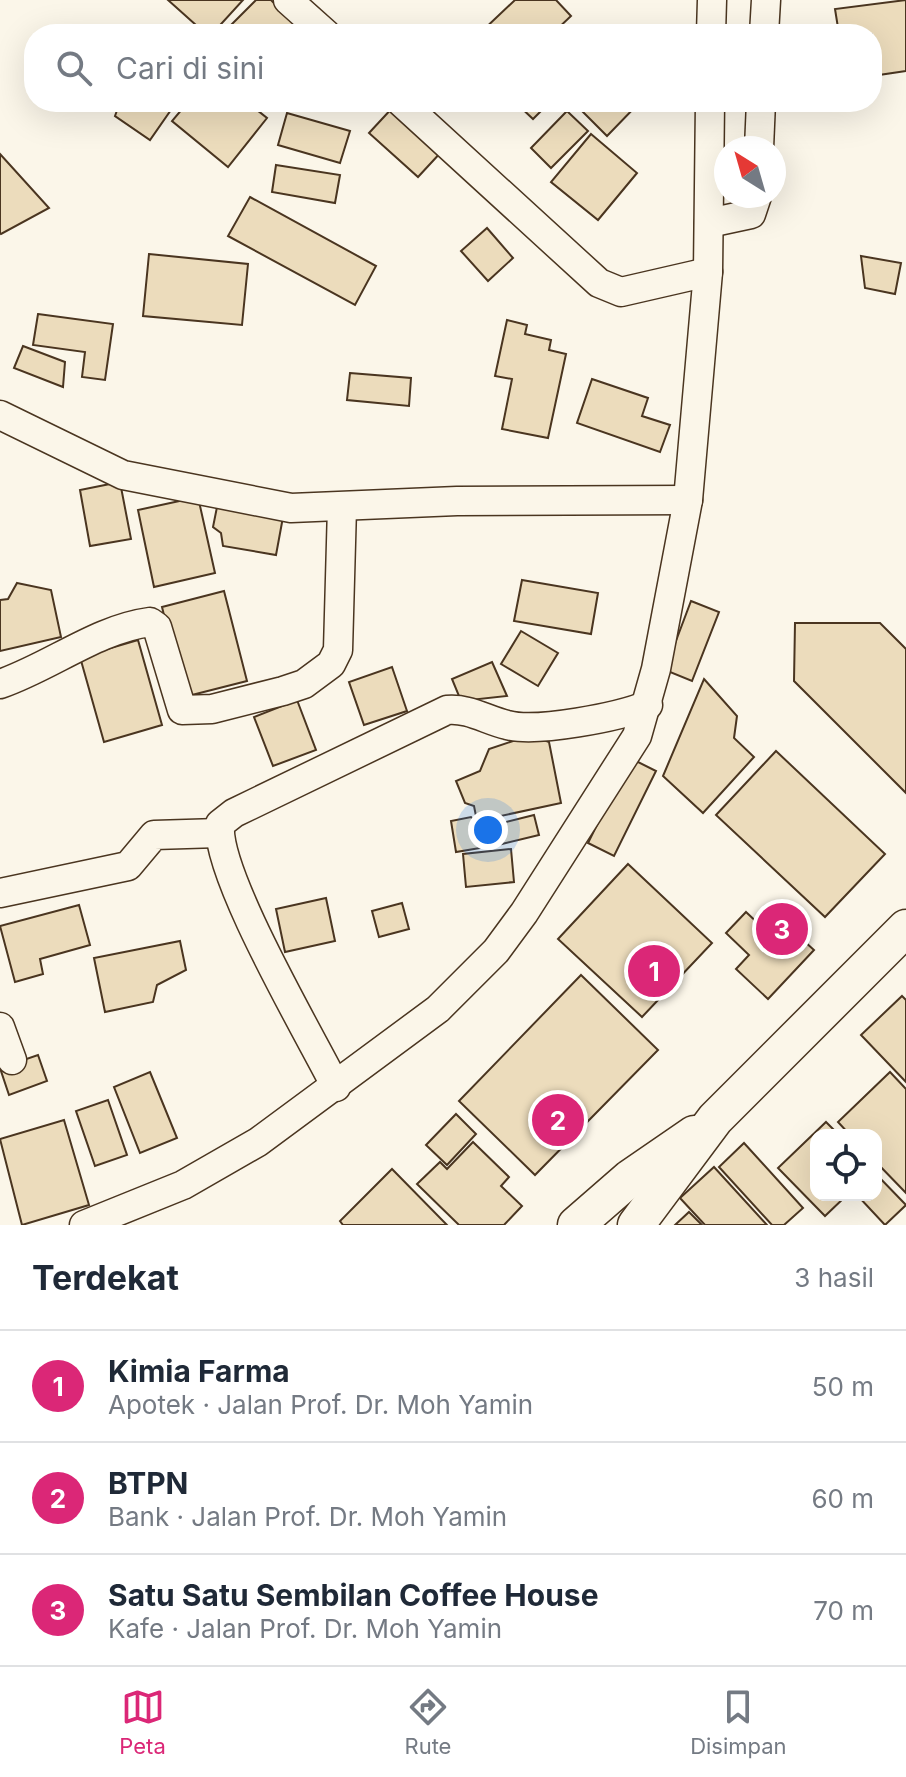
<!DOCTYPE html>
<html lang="id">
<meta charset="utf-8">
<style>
:root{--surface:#fff;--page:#f2f2f3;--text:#1f2937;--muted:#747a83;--line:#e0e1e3;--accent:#db2777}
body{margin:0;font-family:Inter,sans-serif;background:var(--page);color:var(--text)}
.controls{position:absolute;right:24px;bottom:24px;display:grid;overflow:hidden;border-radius:16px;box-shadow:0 8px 32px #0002}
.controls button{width:72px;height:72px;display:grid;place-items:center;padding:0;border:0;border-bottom:2px solid var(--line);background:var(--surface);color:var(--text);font:40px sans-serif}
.compass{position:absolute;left:714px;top:136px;width:72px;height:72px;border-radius:50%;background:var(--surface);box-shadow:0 8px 32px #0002;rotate:323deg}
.you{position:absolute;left:488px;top:830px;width:28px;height:28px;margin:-20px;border:6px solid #fff;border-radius:50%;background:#1a73e8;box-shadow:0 0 0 12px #1a73e833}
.badge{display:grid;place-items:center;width:52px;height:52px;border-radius:50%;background:var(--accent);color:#fff;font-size:26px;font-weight:700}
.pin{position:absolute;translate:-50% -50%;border:4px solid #fff;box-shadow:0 2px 8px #0006}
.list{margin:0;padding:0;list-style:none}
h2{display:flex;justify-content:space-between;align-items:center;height:104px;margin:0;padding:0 32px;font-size:34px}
h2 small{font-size:26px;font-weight:400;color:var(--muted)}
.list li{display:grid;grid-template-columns:52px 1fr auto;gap:24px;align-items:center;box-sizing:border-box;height:112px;padding:0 32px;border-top:2px solid var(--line)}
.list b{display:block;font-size:30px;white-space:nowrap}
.list p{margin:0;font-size:26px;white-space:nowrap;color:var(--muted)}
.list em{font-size:26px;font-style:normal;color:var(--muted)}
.icon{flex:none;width:44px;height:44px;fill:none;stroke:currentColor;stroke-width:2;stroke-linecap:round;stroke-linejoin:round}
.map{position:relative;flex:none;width:906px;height:1225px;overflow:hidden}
.search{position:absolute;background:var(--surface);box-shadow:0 8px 32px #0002;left:24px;right:24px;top:24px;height:88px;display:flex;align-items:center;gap:20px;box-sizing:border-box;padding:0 28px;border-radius:32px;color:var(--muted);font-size:30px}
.sheet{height:440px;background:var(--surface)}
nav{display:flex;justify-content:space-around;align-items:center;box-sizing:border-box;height:112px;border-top:2px solid var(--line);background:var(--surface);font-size:22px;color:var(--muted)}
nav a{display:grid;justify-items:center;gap:4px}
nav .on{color:var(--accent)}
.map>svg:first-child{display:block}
.building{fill:#ecdcbc;stroke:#4a3520;stroke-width:2}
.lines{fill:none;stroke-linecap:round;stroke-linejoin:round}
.minor-casing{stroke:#4a3520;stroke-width:31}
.tertiary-casing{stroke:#4a3520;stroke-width:39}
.minor{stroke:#fbf6e9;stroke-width:28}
.tertiary{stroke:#fbf6e9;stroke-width:36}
</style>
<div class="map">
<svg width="906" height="1225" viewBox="0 0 906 1225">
<rect width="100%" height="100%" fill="#fbf6e9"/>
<g class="building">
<polygon points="168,0 243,0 212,34 206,34"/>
<polygon points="256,0 271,0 304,34 228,34 225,31"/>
<polygon points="515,0 556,0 571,16 552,34 479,34"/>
<polygon points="906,0 906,71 872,76 872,34 839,34 835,9"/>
<polygon points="120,102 166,102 173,107 150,140 115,116"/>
<polygon points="188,102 247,102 267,118 228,167 172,121"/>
<polygon points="515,102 550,102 533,119"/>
<polygon points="573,102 640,102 607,136"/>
<polygon points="395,105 443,150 418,177 369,133"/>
<polygon points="567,111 588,131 551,168 531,148"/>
<polygon points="287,113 350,131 340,163 278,145"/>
<polygon points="591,134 637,173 598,220 551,182"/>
<polygon points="0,154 49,208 1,234 0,233"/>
<polygon points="276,165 340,175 335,203 272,192"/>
<polygon points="250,197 376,266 355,305 228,236"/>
<polygon points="487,228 513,258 488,281 461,251"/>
<polygon points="149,254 248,264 242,325 143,316"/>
<polygon points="861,256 901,263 895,294 865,288"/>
<polygon points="38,314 113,324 105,380 82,377 85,352 33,345"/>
<polygon points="507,320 527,325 525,334 551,340 549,350 566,354 548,438 502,429 512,379 495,376"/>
<polygon points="23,346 65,362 63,387 14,368"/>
<polygon points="350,373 411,378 409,406 347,400"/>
<polygon points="592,379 648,398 642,416 670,425 660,452 577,423"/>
<polygon points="120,482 131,539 90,546 80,490"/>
<polygon points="198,497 215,573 154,587 138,510"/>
<polygon points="217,507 283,517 276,555 223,546 221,533 213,527"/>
<polygon points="522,580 598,593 591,634 514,621"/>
<polygon points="17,583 51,590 61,637 0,651 0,600 8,599"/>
<polygon points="224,591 247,681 184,697 162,607"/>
<polygon points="691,601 719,612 692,681 665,670"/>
<polygon points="795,623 880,623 906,649 906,793 794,681"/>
<polygon points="521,631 558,653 538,686 501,664"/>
<polygon points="138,640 162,725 104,742 80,657"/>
<polygon points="492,662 507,696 461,701 452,679"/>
<polygon points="392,667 407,711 364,725 349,682"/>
<polygon points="704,679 737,716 734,738 754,757 703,813 663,776"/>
<polygon points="297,700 316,750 273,766 254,717"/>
<polygon points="531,735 549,742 561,803 477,821 474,806 465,803 456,781 480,771 489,749"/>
<polygon points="776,751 885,854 825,917 716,815"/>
<polygon points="630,758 656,771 614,856 588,843"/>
<polygon points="534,815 539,835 502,844 498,824"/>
<polygon points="471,817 478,826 494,823 498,845 456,852 451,821"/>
<polygon points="511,849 514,882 466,887 463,854"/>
<polygon points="628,864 712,943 642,1017 558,939"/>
<polygon points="326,898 335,941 285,952 276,909"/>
<polygon points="402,903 409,929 379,937 372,911"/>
<polygon points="79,905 90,945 40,959 43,974 15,982 0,926"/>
<polygon points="746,912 781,945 794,932 814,950 768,999 736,969 749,955 726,933"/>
<polygon points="180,941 186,970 157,985 153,1002 105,1012 94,958"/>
<polygon points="581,975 658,1050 535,1175 459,1101"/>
<polygon points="902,996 906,1000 906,1082 861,1035"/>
<polygon points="38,1055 47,1081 9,1095 0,1068"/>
<polygon points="150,1072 177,1138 140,1153 114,1087"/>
<polygon points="890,1072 906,1089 906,1193 876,1162 876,1135 850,1135 838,1122"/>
<polygon points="108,1100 127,1155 95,1166 76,1111"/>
<polygon points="456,1114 476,1134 447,1165 426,1145"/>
<polygon points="64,1120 89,1205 22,1225 0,1139"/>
<polygon points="826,1122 839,1135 816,1135 816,1195 847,1195 825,1216 778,1168"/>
<polygon points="473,1142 509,1177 501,1186 522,1206 504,1225 459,1225 417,1184 440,1162 447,1169"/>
<polygon points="744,1143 803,1208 784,1225 772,1225 719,1167"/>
<polygon points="714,1167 767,1225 705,1225 680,1198"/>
<polygon points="392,1169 447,1225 343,1225 340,1221"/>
<polygon points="876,1174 906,1205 885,1225 857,1195 876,1195"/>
<polygon points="689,1212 702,1225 675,1225"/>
</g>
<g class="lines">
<g class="minor-casing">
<g id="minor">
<polyline points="288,0 326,34"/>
<polyline points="711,34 712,0"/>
<polyline points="764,34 766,0"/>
<polyline points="401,102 599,283 621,292 708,272"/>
<polyline points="759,148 761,102"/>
<polyline points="709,223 751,214 757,196"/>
<polyline points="0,415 123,475 291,508 457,501 688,500"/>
<path d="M0 684C50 667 97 629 150 622L157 627 182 710 212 709 283 691 304 684 331 664 338 650 342 507"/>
<polyline points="0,893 128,866 154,835 219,833"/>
<polyline points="0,1027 12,1060"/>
<path d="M336 1087C310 1035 215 874 220 824L234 813 447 710C469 708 486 720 507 725 536 733 619 717 648 705"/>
<polyline points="84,1225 183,1185 258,1142 438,1009 496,951 524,913 637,736 656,669 688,500 708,272 710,102"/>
</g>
</g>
<g class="tertiary-casing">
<g id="tertiary">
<polyline points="576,1225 630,1178 694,1134"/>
<polyline points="636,1225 715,1119 906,928"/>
</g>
</g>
<use href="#minor" class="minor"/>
<use href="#tertiary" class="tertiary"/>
</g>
</svg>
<div class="controls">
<button><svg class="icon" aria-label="locate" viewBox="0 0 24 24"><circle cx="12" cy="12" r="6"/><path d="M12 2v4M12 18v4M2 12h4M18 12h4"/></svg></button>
</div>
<svg class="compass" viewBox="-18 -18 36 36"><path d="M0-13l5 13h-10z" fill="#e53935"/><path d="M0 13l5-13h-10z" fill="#747a83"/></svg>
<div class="you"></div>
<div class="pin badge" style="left:654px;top:971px">1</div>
<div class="pin badge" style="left:558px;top:1120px">2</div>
<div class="pin badge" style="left:782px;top:929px">3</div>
<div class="search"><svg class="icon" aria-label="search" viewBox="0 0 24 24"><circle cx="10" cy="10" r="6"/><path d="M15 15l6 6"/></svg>Cari di sini</div>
</div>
<section class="sheet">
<h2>Terdekat<small>3 hasil</small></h2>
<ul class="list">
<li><span class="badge">1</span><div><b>Kimia Farma</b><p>Apotek · Jalan Prof. Dr. Moh Yamin</p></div><em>50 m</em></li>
<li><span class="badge">2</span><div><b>BTPN</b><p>Bank · Jalan Prof. Dr. Moh Yamin</p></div><em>60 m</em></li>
<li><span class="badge">3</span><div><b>Satu Satu Sembilan Coffee House</b><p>Kafe · Jalan Prof. Dr. Moh Yamin</p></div><em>70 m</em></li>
</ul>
</section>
<nav>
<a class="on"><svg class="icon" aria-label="map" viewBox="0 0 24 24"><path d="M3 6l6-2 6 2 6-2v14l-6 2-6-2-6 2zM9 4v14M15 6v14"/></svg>Peta</a>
<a><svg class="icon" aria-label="directions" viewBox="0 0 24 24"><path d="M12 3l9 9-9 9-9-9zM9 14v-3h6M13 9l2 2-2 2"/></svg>Rute</a>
<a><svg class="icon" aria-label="saved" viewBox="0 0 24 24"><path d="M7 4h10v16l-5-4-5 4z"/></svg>Disimpan</a>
</nav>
